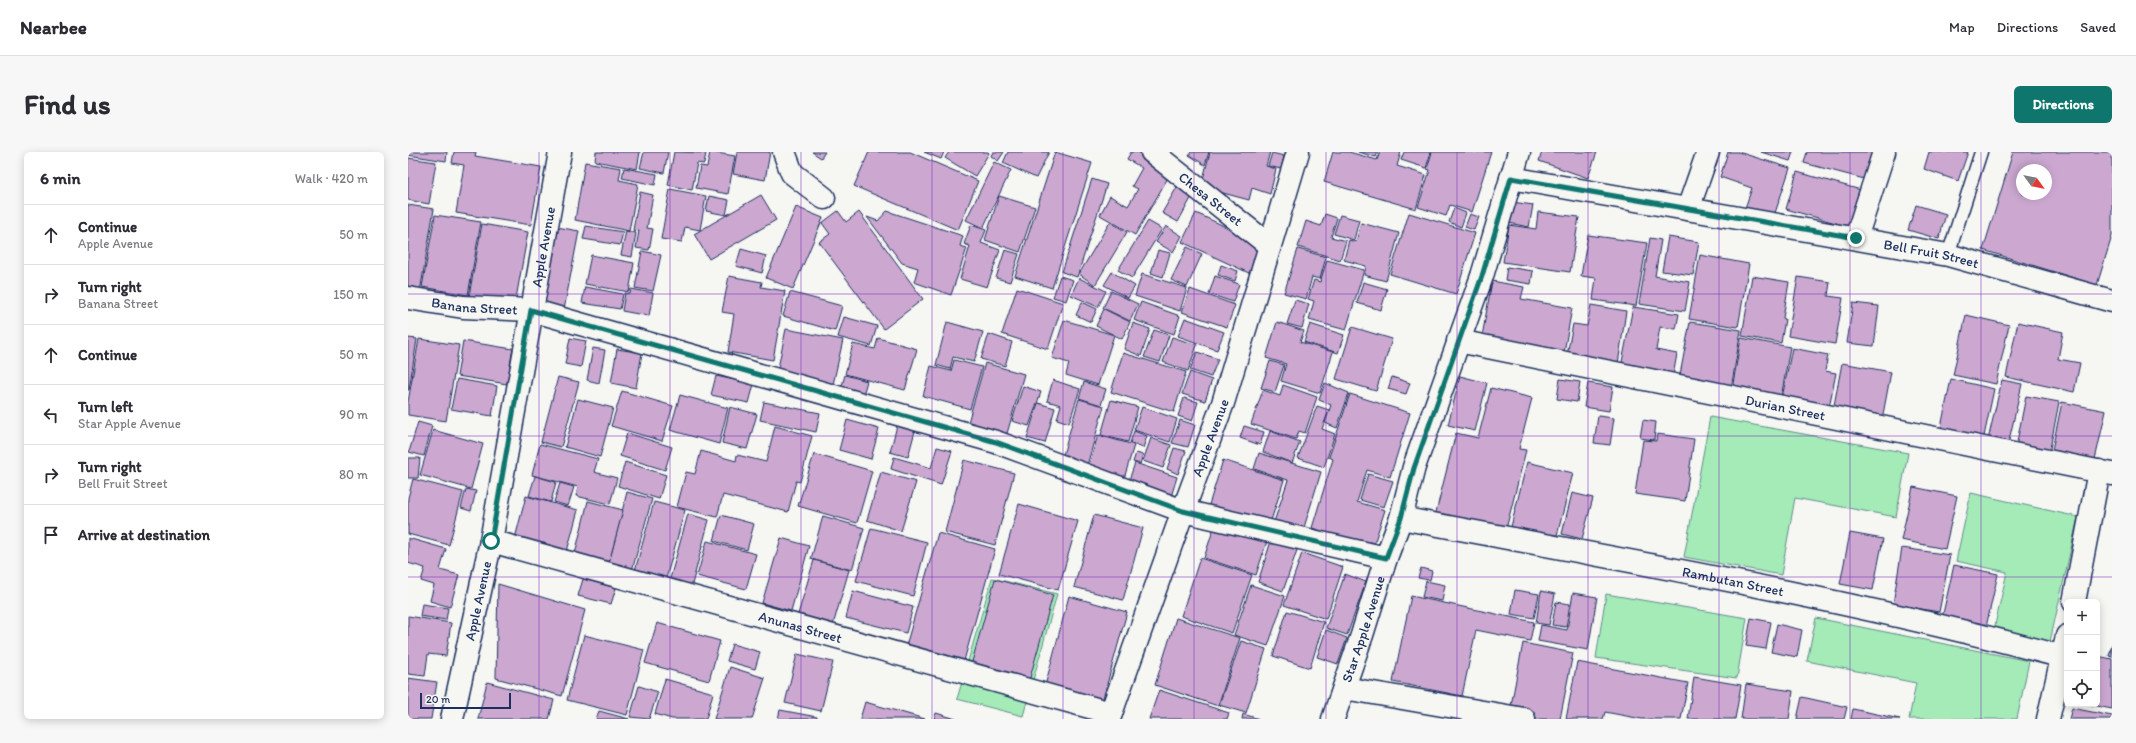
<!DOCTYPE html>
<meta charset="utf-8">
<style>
:root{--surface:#fff;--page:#f7f7f7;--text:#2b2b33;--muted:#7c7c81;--line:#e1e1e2;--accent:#0f766e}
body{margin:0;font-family:Itim,sans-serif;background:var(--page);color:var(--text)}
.controls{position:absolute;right:12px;bottom:12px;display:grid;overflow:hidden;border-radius:6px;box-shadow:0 2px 10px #0003}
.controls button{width:36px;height:36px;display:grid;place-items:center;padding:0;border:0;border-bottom:1px solid var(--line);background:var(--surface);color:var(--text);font:20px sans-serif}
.compass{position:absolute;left:1608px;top:12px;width:36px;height:36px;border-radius:50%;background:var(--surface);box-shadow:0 2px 10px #0003;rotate:123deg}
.scale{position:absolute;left:12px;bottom:10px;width:91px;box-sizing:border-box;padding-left:4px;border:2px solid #1b2f5e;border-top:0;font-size:11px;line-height:14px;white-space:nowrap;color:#1b2f5e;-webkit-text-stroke:3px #f6f6f2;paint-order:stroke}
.stop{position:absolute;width:12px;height:12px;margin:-9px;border:3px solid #0f766e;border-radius:50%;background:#fff}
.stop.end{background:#0f766e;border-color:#fff;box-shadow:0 1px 4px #0008}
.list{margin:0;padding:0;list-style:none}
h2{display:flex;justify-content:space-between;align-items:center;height:52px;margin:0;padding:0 16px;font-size:17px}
h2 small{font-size:13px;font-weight:400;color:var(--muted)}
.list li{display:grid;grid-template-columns:26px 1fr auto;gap:12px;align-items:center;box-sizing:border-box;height:60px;padding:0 16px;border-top:1px solid var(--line)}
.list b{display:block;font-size:15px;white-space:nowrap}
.list p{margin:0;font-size:13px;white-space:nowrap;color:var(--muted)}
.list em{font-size:13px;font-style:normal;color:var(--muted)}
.icon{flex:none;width:22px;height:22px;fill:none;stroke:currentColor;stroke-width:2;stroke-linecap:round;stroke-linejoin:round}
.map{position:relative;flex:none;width:1704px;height:567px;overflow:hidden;border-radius:6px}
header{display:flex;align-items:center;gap:24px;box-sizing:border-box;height:56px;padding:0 20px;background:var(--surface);border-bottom:1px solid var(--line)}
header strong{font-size:19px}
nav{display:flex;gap:22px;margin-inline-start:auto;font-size:14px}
.intro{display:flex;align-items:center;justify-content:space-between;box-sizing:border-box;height:96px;padding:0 24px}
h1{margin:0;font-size:28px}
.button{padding:10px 18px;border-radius:6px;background:var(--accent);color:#fff;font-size:14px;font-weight:700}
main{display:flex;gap:24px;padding:0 24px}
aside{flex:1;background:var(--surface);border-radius:6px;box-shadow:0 2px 10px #0003}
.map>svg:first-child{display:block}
.green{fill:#a4ebb8;stroke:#608d8b}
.building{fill:#cca8d1;stroke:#1b2f5e;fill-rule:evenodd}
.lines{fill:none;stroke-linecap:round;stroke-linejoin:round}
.lane-casing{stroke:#1b2f5e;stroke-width:15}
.street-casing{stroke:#1b2f5e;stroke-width:25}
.lane{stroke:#f6f6f2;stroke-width:12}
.street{stroke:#f6f6f2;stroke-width:22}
.route{stroke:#0f766e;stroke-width:5}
.grid{fill:none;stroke:#7b2cbf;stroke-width:1;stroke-opacity:0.55}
.labels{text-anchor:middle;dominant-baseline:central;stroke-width:3;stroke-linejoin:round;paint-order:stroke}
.street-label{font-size:14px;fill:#1b2f5e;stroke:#f6f6f2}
</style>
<header>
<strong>Nearbee</strong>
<nav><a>Map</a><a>Directions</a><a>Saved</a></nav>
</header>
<div class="intro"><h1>Find us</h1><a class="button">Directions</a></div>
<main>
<aside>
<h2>6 min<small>Walk · 420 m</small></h2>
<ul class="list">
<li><svg class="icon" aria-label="ahead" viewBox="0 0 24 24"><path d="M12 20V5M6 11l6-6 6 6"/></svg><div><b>Continue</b><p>Apple Avenue</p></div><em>50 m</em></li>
<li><svg class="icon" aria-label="right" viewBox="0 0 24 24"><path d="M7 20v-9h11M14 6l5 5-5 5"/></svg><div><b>Turn right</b><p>Banana Street</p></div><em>150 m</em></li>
<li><svg class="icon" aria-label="ahead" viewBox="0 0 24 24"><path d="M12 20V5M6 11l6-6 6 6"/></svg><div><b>Continue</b></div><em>50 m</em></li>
<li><svg class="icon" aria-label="left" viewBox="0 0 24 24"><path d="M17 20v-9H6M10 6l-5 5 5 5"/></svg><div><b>Turn left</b><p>Star Apple Avenue</p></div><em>90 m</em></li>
<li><svg class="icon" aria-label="right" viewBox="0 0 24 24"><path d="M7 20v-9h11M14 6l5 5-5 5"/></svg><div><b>Turn right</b><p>Bell Fruit Street</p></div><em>80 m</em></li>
<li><svg class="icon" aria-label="arrive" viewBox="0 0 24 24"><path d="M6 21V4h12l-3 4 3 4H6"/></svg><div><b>Arrive at destination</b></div></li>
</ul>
</aside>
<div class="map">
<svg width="1704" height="567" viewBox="0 0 1704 567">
<rect width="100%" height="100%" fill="#f6f6f2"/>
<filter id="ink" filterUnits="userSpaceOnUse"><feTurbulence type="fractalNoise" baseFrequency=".025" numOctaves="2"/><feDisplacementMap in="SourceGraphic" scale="8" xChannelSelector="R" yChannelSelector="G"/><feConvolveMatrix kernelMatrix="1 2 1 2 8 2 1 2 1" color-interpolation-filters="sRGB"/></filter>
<g filter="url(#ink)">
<g class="green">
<polygon points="1302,265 1500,301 1488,365 1387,346 1373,423 1276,405"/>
<polygon points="1563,341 1670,365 1641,494 1585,482 1599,420 1548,409"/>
<polygon points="584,426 649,442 615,564 549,547"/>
<polygon points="1198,442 1339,466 1329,526 1188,506"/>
<polygon points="1408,466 1621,509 1609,567 1501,567 1508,531 1399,509"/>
</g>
<g class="building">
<polygon points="0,0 39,0 38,9 0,3"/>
<polygon points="46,0 68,0 67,4 133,15 123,73 48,61 56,13 44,11"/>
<polygon points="188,0 232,0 229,17 187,9"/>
<polygon points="236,0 260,0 256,21 232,16"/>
<polygon points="266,0 298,1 296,12 289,11 284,38 260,33"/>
<polygon points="302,0 327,4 320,42 288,36 292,14 299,15"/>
<polygon points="329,0 362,0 357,28 325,22"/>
<polygon points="404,0 417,0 413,6"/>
<polygon points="461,0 502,0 570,29 550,78 446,34"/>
<polygon points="516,0 536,0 533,7"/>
<polygon points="541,0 580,0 581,1 567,24 537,6"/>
<polygon points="585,0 596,0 590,9 583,4"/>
<polygon points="600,0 641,0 628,26 595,11"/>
<polygon points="647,0 684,11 644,136 607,124"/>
<polygon points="723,0 736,0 765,17 727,83 692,63 702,44 720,54 730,37 724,34 734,16 719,7"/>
<polygon points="783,0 801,0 797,13 781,3"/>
<polygon points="802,0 862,0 858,14 868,17 862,42 844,36 841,48 793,35"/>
<polygon points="925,0 941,0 969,8 972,0 993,0 989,14 1018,23 1008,57 916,30"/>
<polygon points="950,0 970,0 968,5"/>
<polygon points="996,0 1023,0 1018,16 993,8"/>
<polygon points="1024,0 1083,0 1064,60 1042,53 1038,64 1010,55 1022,18 1019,17"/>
<polygon points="1134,0 1189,0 1180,26 1131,9"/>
<polygon points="1320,0 1330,0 1382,16 1365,67 1336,59 1344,36 1312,25"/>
<polygon points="1353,0 1385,0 1382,9"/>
<polygon points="1399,0 1468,0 1460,28 1396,11"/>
<polygon points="1521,0 1560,0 1550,29 1516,17"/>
<path d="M1605 0H1704V84L1689 133 1575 98ZM1614 18H1638V42H1614Z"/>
<polygon points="864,1 876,4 873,17 860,14"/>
<polygon points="0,6 28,10 21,52 0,48"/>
<polygon points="177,10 213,16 211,28 230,32 221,79 167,68"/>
<polygon points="586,10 603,18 575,76 558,68"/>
<polygon points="216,16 249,22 247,33 214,26"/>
<polygon points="1389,20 1453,38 1442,75 1378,57"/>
<polygon points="684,27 699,32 669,125 654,120"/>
<polygon points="772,30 787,39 770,70 754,61"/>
<polygon points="262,37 298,44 292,78 277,75 274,90 253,87"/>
<polygon points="232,40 245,43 239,76 245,77 241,98 228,96 231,79 225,78"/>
<polygon points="353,43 368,68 301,107 286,82"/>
<polygon points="301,44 321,48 318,63 298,59"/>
<polygon points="591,44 627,55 612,100 577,88"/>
<polygon points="1104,50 1125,53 1121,75 1101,71"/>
<polygon points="0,53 26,57 12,140 0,138"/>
<polygon points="1508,53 1538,62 1531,87 1500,78"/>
<polygon points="388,55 415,66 385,137 358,126"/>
<polygon points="1046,56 1058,61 1053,75 1041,70"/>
<polygon points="430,59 438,70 451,60 515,147 476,177 411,90 422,82 414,71"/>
<polygon points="479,59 555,84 552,94 559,96 543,143 506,130 510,116 494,111 459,65 470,69"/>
<polygon points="1130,60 1171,65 1162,120 1095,110 1101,73 1128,77"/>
<polygon points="788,61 857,93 843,122 774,90"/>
<polygon points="1001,61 1067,81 1048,142 982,122"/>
<polygon points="917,62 929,66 923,85 938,89 932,108 890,95 898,69 913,74"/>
<polygon points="1062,62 1071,65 1066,78 1057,75"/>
<polygon points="27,63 73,70 60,143 14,135"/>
<polygon points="932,63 951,68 946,88 926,82"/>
<polygon points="740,69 754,77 724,126 710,118"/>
<polygon points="702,70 719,80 687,133 671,122"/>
<polygon points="953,71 991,81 978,129 956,123 958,114 936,108 941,88 948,90"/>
<polygon points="74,72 120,80 107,152 61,144"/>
<polygon points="563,73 578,78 573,91 592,98 579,135 552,127 562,94 556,92"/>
<polygon points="178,74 215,80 212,93 175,87"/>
<polygon points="758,74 774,84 765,100 748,90"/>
<polygon points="149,75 171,79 155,163 132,159"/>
<polygon points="218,79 228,81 224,105 213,103"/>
<polygon points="1180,83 1239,91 1228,154 1185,148 1188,126 1173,124"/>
<polygon points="1260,85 1291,90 1285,123 1254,119"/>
<polygon points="1242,86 1253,88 1247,124 1282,130 1277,159 1231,152"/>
<polygon points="779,95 794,102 779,135 763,128"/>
<polygon points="333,97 358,104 354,121 328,114"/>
<polygon points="890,97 918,105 912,127 904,125 898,147 876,141"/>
<polygon points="597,98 611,102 602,130 588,126"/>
<polygon points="750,98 762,101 755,125 743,121"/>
<polygon points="234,99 253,103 245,139 227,136"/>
<polygon points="183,103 226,111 221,140 177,132"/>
<polygon points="1292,103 1341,112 1330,175 1281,167"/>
<polygon points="919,108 956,118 938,178 901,168 906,149 900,147 906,128 912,130"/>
<polygon points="813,113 830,119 827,129 810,123"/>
<polygon points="1099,115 1125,119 1123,132 1097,128"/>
<polygon points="704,120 727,134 720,146 696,133"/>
<polygon points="734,122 779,136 772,159 727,144"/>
<polygon points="321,124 354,130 353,135 377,139 365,208 320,200 326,162 314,160"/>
<polygon points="652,124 665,128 658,149 645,145"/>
<polygon points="807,124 831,132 825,150 801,142"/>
<polygon points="1344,124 1381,130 1375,166 1377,167 1373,191 1334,184"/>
<polygon points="1390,125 1422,130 1420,144 1435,146 1427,192 1380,184"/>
<polygon points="671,126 698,139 690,155 663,143"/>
<polygon points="1084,129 1116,135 1113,147 1164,156 1155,206 1073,190"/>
<polygon points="955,130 979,137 973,158 949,151"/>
<polygon points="177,135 215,142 212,157 174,151"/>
<polygon points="609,136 655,151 640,197 594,182"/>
<polygon points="223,137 245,141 241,164 214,159 217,141 222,142"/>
<polygon points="782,137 827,153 819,175 774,160"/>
<polygon points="703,139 730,152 722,169 695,156"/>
<polygon points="382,140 434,154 427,179 375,164"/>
<polygon points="887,148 901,152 894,176 879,172"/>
<polygon points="674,150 689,157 683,170 668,163"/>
<polygon points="733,150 772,164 766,182 726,168"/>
<polygon points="1445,151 1471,154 1466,194 1439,191"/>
<polygon points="1183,153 1218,159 1210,212 1159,203 1165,172 1179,174"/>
<polygon points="1225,155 1271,162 1268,177 1252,175 1248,198 1269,202 1264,229 1212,220"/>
<polygon points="696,157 722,170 714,187 688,174"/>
<polygon points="1558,163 1601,173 1588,232 1545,223"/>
<polygon points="436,165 469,174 463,194 430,185"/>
<polygon points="777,166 816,180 809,198 770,184"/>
<polygon points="656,168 706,183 690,233 658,223 661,211 644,206"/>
<polygon points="539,170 575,180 566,210 545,205 542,217 528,213"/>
<polygon points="869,170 896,179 892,190 925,200 912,241 873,229 878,212 858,206"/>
<polygon points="1282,170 1333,178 1323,237 1271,228"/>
<polygon points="1610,170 1655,180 1650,207 1672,211 1666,240 1598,225"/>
<polygon points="725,171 742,177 733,204 716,197"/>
<polygon points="902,172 936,183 930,201 896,190"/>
<polygon points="944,175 984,187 968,239 928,227"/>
<polygon points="378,177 435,188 424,237 368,226"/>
<polygon points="746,178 761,183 752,210 736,205"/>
<polygon points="581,182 604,190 597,214 573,207"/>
<polygon points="764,185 789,193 780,219 755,210"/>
<polygon points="0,186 9,187 1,238 0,238"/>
<polygon points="162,186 178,189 173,215 157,212"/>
<polygon points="470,186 509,197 497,238 437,222 445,192 467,197"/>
<polygon points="1333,186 1382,195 1373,246 1324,237"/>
<polygon points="11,187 51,193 38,269 0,263 0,250"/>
<polygon points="55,189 105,197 99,232 49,224"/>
<polygon points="185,196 197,198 191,231 179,228"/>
<polygon points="1384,196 1420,203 1417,219 1428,221 1420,260 1373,251"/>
<polygon points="209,197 234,201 228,236 203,231"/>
<polygon points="789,200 810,207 803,225 782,218"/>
<polygon points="715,201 778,220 766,260 703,240"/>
<polygon points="546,208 574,215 562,257 515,244 523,214 543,219"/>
<polygon points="862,209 876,213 867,240 853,236"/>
<polygon points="577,211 616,222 598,285 559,274"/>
<polygon points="1434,211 1483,220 1473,273 1424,264"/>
<polygon points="782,220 804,228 797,249 774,242"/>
<polygon points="437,223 459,229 453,250 431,244"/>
<polygon points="308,224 346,232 341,251 303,243"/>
<polygon points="1052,224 1079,231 1067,279 1040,273"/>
<polygon points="150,225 171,230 153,295 133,290"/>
<polygon points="984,225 1002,231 998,242 980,237"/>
<polygon points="49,227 89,234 84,264 43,257"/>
<polygon points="1152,227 1172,230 1169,250 1149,247"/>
<polygon points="1543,227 1586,237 1575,289 1532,280"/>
<polygon points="645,228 672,237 661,271 649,267 653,253 639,249"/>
<polygon points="1594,228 1614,232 1599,297 1579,292"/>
<polygon points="676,230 698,237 693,253 671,246"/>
<polygon points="917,231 941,241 929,276 917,271 923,253 911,248"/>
<polygon points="1180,231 1205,235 1201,259 1176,255"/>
<polygon points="875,233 909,245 897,281 891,279 888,287 843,272 855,238 872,244"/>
<polygon points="615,234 633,240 621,274 604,269"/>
<polygon points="1083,236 1124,246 1111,297 1118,298 1097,381 1027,364 1048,281 1070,286"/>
<polygon points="214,239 265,254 254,289 203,274"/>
<polygon points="942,242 1002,261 982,325 959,318 949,350 977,358 965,395 904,376 925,307 921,305"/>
<polygon points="272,243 320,256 311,292 262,278"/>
<polygon points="1618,244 1651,250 1641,302 1608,295"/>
<polygon points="776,246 790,250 784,269 770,264"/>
<polygon points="170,247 205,256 192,305 157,295"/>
<polygon points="671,247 696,254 678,317 653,310"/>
<polygon points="703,248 730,255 720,290 693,283"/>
<polygon points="356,250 412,261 408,280 352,268"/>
<polygon points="1654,250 1698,259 1686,312 1643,303"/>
<polygon points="630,251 647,256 637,291 619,286"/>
<polygon points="909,254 921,258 914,277 927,282 916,315 890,306"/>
<polygon points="322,255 349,262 339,297 314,291"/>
<polygon points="734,255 769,267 762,290 726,278"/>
<polygon points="1190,264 1206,266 1202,293 1186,291"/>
<polygon points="439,268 471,277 463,307 431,298"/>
<polygon points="772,268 787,273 780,295 764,291"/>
<polygon points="1235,268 1248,270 1246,288 1232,286"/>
<polygon points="10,270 24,274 16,304 1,300"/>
<polygon points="490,270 508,275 500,305 482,300"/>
<polygon points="367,274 404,284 392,330 388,329 380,360 315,343 309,365 269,355 278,320 287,322 293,299 328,309 329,303 358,310"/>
<polygon points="836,274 856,280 852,293 832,286"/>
<polygon points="25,278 75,292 63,337 12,323"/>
<polygon points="726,279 739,284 735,296 722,291"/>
<polygon points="862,279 892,290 884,311 855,300"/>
<polygon points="219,281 264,295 257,318 212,304"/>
<polygon points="1249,282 1286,287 1277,349 1227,342 1235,288 1248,289"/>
<polygon points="690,283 726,293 715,330 679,319"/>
<polygon points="743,286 763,293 755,316 735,309"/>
<polygon points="132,292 190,307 186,320 209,326 202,352 168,344 170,335 124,323"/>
<polygon points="529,295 544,299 533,333 483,317 486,305 523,316"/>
<polygon points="766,296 778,299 770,322 759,317"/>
<polygon points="728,301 735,303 732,312 725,310"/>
<polygon points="851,301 913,320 894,382 865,373 880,328 846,317"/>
<polygon points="406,302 464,319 449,371 390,354"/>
<polygon points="0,306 12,306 10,326 0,326"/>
<polygon points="556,308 606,321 587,393 537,380"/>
<polygon points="815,308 876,328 861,375 800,356"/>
<polygon points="217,310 258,323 251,347 210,334"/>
<polygon points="1119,310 1165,321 1146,395 1101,383"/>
<polygon points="727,311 769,325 762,348 719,334"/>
<polygon points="473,320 508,330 493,379 459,368"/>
<polygon points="960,322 985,329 976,355 952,348"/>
<polygon points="127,324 148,330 143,350 121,344"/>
<polygon points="5,327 55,340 41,393 0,382 0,346"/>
<polygon points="152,331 166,335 160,354 146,350"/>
<polygon points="1505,335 1549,344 1537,397 1493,388"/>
<polygon points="58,337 68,339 63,359 53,356"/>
<polygon points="219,340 244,347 223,422 200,415"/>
<polygon points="1164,341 1185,346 1174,387 1154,382"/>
<polygon points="118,344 170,358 157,407 105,394"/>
<polygon points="180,349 215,358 200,414 166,406"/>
<polygon points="246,350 277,358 257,430 226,422"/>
<polygon points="611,352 670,369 650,438 591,422"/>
<polygon points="280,362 301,368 282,440 260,434"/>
<polygon points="313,363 346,372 339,398 306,389"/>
<polygon points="686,363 735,376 715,448 666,435"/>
<polygon points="415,364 456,376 444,418 403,407"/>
<polygon points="807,372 859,389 848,423 796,406"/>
<polygon points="463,376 519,390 505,444 448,429"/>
<polygon points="530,381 587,397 554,516 496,501"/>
<polygon points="1442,381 1475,387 1465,438 1432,432"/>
<polygon points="0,386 38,397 32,418 51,423 42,455 22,449 26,433 13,429 17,416 0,411"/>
<polygon points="373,386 401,394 383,459 354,451"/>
<polygon points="299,389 348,402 338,437 289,424"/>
<polygon points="863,389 889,398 875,439 850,430"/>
<polygon points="1494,396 1542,403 1531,460 1485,452"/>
<polygon points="894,401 935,415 918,467 876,453"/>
<polygon points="792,406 844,423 824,481 773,464"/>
<polygon points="406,408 441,418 423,480 388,469"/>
<polygon points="1546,413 1590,422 1578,475 1534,466"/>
<polygon points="1013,416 1024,419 1022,428 1010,426"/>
<polygon points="937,422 958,430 939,483 918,476"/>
<polygon points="175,427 208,436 203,452 170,444"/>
<polygon points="587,427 645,443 620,533 562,517"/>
<polygon points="1018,429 1037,433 1034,449 1014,445"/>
<polygon points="90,432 177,458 154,544 88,526"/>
<polygon points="843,433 877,444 860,494 826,483"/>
<polygon points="1107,438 1131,442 1126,466 1103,462"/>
<polygon points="445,439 505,455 498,481 438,466"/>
<polygon points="1133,439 1147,442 1141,473 1128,471"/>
<polygon points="1165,441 1189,445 1180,498 1130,489 1133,473 1159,478"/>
<polygon points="661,444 719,460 694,550 637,534"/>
<polygon points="1003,444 1126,470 1122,489 1068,478 1054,544 985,530"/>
<polygon points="1148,450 1162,452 1158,475 1144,473"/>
<polygon points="14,452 40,456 38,468 12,464"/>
<polygon points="879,459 916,470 902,516 865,504"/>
<polygon points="0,464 43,471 38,504 20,502 17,524 0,522"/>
<polygon points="768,466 832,486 810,554 747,533"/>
<polygon points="1343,466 1363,470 1358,497 1338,494"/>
<polygon points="249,471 312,489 301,529 237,511"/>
<polygon points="1369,472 1394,478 1389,505 1363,500"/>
<polygon points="918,478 939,486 930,512 909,505"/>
<polygon points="176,483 236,498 219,563 159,548"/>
<polygon points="833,489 858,497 838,561 811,553"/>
<polygon points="1115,491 1165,501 1152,567 1117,567 1101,564"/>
<polygon points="324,492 352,500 347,517 319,509"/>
<polygon points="1704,492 1704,505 1701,504"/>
<polygon points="389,502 425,510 413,559 377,551"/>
<polygon points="1689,504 1704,507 1704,557 1679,552 1689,552"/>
<polygon points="1169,510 1280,531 1273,567 1234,567 1197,560 1195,567 1158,567"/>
<polygon points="322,515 357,526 344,567 306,567"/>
<polygon points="1286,525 1333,533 1327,567 1280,567"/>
<polygon points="0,526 29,530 23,567 0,567"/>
<polygon points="257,527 305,541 298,567 264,567 247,562"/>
<polygon points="79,530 146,548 141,567 70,567"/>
<polygon points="1338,532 1385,539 1381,567 1333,567"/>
<polygon points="231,534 250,540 241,567 222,565"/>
<polygon points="751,538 821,561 819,567 741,567"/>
<polygon points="1394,545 1439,555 1436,567 1389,567"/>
<polygon points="457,550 517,567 452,567"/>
<polygon points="1664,556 1704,564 1704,567 1661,567"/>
<polygon points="1445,557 1492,567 1443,567"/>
<polygon points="372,558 409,565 409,567 370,567"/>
<polygon points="191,559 221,567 188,567"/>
<polygon points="528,561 548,567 526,567"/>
<polygon points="835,562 851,567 834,567"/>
</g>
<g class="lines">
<g class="lane-casing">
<polyline id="lane" points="1540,103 1573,0"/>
</g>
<g class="street-casing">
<g id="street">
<polyline points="376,0 384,21 416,46"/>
<path id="s1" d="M744 0 862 94"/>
<path id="s2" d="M1103 26 1540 103 1704 149"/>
<polyline points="1280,57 1300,0"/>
<polyline points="1448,86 1476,0"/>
<path id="s3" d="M0 146 55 155 123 158 588 290 775 359 978 406"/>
<path id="s4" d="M1050 189 1704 322"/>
<path id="s5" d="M993 366C1215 408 1437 446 1655 505"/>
<path id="s6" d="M83 389 703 561"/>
<polyline points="1666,450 1691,319"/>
<polyline points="936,536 1116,567"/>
<path id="s7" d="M44 567 83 389 152 0"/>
<path id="s8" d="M701 567 775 359 815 251 890 0"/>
<path id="s9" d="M925 567 954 483 978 406 993 366 1006 315 1074 124 1111 0"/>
<polyline points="1640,567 1659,484"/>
</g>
</g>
<use href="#lane" class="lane"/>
<use href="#street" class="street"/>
</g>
</g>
<g class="lines" filter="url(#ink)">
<polyline class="route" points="83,389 123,158 588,290 775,359 978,406 993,366 1006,316 1074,124 1103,26 1448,86"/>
</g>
<path class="grid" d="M131 0V567M262 0V567M393 0V567M524 0V567M655 0V567M786 0V567M918 0V567M1049 0V567M1180 0V567M1311 0V567M1442 0V567M1573 0V567M0 142H1704M0 284H1704M0 425H1704"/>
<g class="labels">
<g class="street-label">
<text stroke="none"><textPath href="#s1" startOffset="75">Chesa Street</textPath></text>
<text stroke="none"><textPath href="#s7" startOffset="481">Apple Avenue</textPath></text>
<text stroke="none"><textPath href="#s2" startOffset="427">Bell Fruit Street</textPath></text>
<text stroke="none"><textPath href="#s3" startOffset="67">Banana Street</textPath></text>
<text stroke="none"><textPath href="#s4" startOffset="334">Durian Street</textPath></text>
<text stroke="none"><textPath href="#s8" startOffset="299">Apple Avenue</textPath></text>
<text stroke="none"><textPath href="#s5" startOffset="338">Rambutan Street</textPath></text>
<text stroke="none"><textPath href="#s7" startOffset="121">Apple Avenue</textPath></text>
<text stroke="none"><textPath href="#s6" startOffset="321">Anunas Street</textPath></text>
<text stroke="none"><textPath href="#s9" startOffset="95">Star Apple Avenue</textPath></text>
</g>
</g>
</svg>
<div class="controls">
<button>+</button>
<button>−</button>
<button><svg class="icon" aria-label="locate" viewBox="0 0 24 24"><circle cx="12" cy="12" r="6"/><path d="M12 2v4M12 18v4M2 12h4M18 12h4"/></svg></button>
</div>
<svg class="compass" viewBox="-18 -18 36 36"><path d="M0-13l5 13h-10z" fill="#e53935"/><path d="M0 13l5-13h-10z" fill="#7c7c81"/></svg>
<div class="scale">20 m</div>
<div class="stop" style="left:83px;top:389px"></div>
<div class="stop end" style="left:1448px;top:86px"></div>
</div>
</main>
